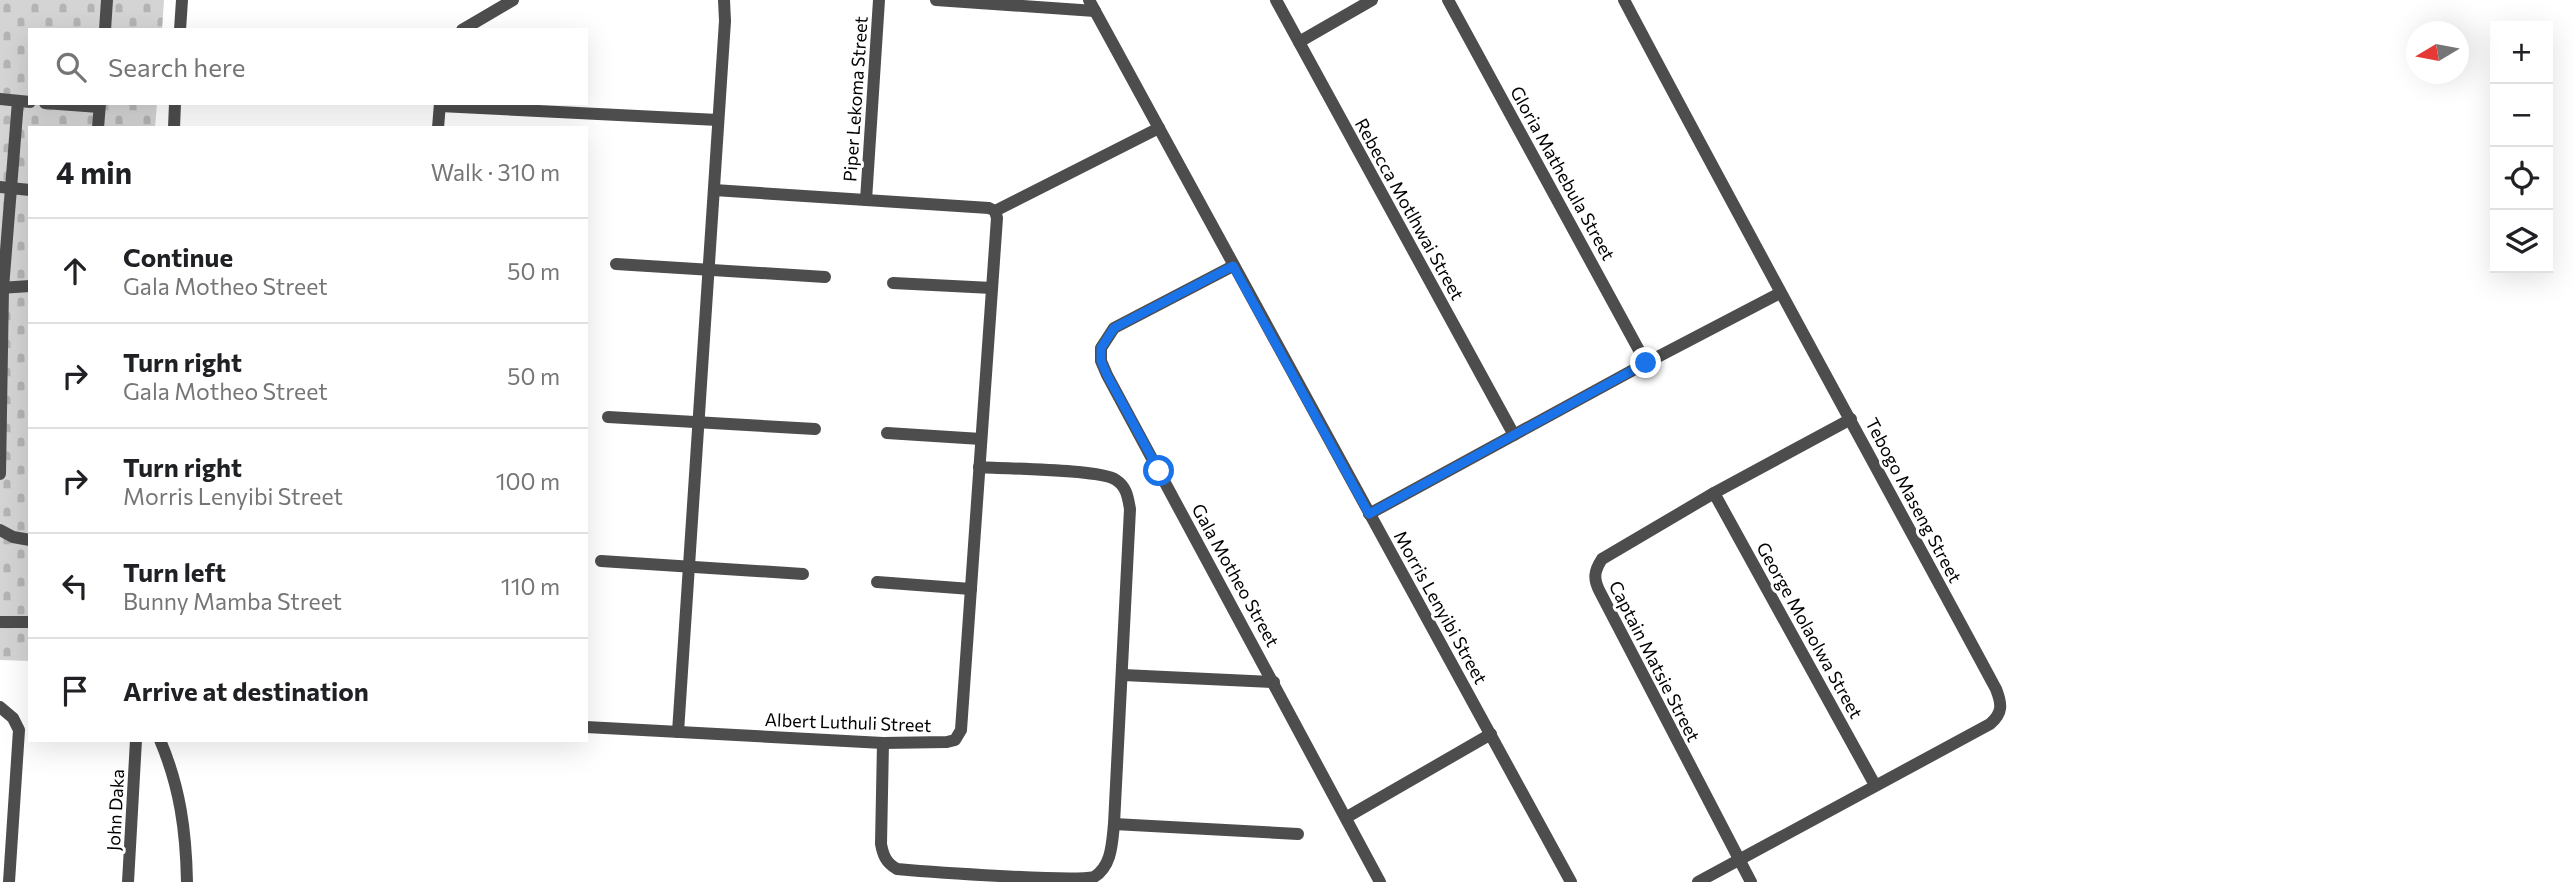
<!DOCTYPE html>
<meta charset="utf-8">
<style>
:root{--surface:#fff;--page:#f2f2f2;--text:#202124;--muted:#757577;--line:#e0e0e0}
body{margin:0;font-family:Commissioner,sans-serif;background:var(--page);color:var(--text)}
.controls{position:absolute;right:21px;top:21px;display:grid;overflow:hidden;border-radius:0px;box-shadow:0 7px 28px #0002}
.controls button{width:63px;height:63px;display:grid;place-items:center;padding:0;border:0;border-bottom:2px solid var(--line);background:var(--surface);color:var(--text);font:35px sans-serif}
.compass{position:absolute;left:2406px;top:21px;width:63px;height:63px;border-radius:50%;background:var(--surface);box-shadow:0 7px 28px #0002;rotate:260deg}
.stop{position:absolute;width:21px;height:21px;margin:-16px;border:5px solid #1a73e8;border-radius:50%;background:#fff}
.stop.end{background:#1a73e8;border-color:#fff;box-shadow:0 2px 7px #0008}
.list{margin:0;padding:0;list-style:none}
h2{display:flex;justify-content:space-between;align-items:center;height:91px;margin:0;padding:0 28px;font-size:30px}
h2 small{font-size:23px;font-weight:400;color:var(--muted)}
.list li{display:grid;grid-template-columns:46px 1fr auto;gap:21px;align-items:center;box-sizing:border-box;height:105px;padding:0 28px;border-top:2px solid var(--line)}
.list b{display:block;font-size:26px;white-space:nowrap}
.list p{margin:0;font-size:23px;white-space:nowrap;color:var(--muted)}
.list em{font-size:23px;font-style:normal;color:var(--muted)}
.icon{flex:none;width:38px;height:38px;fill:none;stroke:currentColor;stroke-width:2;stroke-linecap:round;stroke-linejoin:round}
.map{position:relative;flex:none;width:2574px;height:882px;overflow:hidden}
.search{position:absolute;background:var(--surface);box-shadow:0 7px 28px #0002;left:28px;top:28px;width:560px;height:77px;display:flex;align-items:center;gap:18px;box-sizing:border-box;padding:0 24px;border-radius:0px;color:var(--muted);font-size:26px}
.panel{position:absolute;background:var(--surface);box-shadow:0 7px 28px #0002;left:28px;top:126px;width:560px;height:616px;border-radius:0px}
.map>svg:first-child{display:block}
.cemetery{fill:url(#cemetery-stones)}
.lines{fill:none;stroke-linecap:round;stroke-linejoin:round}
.minor{stroke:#4d4d4d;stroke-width:12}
.route{stroke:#1a73e8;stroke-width:9}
.labels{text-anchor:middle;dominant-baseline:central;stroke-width:6;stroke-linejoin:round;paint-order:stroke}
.street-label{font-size:18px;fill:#000;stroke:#fff}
</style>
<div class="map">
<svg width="2574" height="882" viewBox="0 0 2574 882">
<defs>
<pattern id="cemetery-stones" width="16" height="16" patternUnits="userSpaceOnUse" patternTransform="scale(1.75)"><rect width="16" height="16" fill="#d4d4d4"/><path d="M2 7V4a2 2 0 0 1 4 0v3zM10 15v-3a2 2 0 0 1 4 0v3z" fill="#b4b4b4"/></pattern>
</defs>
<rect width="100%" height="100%" fill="#fff"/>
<polygon class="cemetery" points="0,0 164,0 162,30 30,30 30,103 157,103 155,128 30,128 30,661 0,660"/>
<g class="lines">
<g class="minor">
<polyline points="936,0 1095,11"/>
<polyline points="1089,0 1571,882"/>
<polyline points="1276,0 1514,435"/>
<polyline points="1448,0 1646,363"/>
<path d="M1624 0C1746 231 1872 459 1996 689 2002 704 2003 713 1990 724L1698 882"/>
<polyline points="105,30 107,0"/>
<polyline points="180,30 182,0"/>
<polyline points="462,30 513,0"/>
<polyline points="1299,42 1372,0"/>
<polyline points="0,99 30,102"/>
<polyline points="45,103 99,107"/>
<polyline points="440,106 718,120"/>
<polyline points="98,128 100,103"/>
<polyline points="174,128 175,103"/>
<polyline points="438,128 440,103"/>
<polyline points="0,187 30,190"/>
<polyline points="866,200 879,0"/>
<polyline points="995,211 1159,128"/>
<polyline points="616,264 825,277"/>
<polyline points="1233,266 1114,328 1101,348 1101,361 1107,375 1380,882"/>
<polyline points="893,283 992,288"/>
<polyline points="0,288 30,286"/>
<polyline points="608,417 815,429"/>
<polyline points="887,433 981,439"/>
<polyline points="0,474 3,288 18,101"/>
<polyline points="1714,493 1875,785"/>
<polyline points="1369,514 1646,363 1780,293"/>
<polyline points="0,530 13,537 30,540"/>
<polyline points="601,561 803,574"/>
<polyline points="877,582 971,589"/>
<polyline points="0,622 30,622"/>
<polyline points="1123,675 1274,682"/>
<polyline points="0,707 13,718 19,730 9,882"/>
<polyline points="586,727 883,743 947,742 955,740 961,730 997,218 995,211 989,208 714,190"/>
<polyline points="678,732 725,21 724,0"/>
<path d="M160 740C180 787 186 831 187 882"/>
<path d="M883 743 881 844C883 855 886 863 897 869 931 872 1071 882 1094 877 1112 866 1112 843 1114 824L1130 509C1128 498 1127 487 1116 480 1101 469 1005 469 979 467"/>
<polyline points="1347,817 1491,734"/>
<polyline points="1114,824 1298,834"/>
<polyline points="128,882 136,740"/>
<path d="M1751 882 1600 592C1593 579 1594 571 1602 559L1714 493 1851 419"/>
</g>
</g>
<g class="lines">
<polyline class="route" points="1159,471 1107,375 1101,361 1101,348 1114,328 1233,266 1369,514 1646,363"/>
</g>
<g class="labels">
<g class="street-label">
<text transform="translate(855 99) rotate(-86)">Piper Lekoma Street</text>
<text transform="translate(1563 173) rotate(61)">Gloria Mathebula Street</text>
<text transform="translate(1410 209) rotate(61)">Rebecca Motlhwai Street</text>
<text transform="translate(1914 500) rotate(62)">Tebogo Maseng Street</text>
<text transform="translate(1236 575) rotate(61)">Gala Motheo Street</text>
<text transform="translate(1441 607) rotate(61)">Morris Lenyibi Street</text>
<text transform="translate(1810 630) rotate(61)">George Molaolwa Street</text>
<text transform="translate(1655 661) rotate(63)">Captain Matsie Street</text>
<text transform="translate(848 722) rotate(2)">Albert Luthuli Street</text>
<text transform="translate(115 810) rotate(-87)">John Daka</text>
</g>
</g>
</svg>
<div class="controls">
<button>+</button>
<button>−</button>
<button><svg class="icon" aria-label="locate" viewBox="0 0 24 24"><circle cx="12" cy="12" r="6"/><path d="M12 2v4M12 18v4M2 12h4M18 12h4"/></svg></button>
<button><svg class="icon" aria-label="layers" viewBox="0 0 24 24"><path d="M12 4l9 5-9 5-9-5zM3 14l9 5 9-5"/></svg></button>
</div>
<svg class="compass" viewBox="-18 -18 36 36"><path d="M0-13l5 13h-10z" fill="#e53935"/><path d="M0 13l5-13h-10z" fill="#757577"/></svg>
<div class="stop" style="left:1159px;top:471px"></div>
<div class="stop end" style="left:1646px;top:363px"></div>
<div class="search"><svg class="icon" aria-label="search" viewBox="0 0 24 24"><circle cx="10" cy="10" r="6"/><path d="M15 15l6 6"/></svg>Search here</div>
<section class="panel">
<h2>4 min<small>Walk · 310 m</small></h2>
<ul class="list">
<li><svg class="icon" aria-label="ahead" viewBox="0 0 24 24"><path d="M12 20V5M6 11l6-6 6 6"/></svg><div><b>Continue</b><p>Gala Motheo Street</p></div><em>50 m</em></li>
<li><svg class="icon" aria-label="right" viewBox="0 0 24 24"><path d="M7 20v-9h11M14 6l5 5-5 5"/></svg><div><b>Turn right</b><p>Gala Motheo Street</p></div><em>50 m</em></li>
<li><svg class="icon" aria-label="right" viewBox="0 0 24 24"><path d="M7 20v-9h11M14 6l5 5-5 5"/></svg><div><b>Turn right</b><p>Morris Lenyibi Street</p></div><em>100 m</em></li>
<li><svg class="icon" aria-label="left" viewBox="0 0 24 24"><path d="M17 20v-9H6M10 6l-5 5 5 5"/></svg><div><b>Turn left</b><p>Bunny Mamba Street</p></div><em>110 m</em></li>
<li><svg class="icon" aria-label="arrive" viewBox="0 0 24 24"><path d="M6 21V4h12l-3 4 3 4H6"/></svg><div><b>Arrive at destination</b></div></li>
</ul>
</section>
</div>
